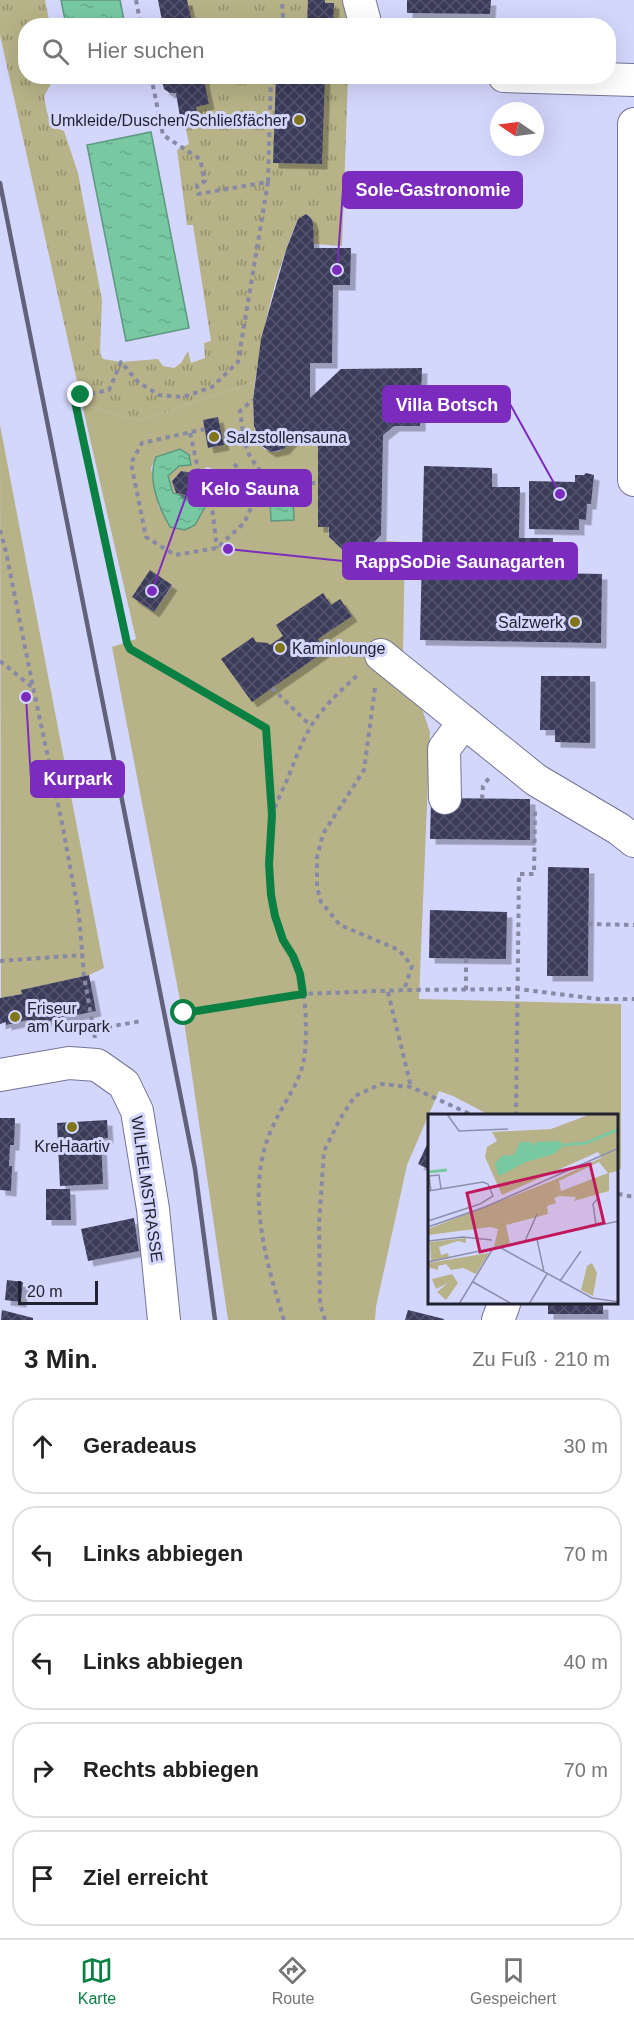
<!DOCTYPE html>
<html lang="de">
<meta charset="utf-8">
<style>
:root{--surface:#fff;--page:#f6f6f6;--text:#222;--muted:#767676;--line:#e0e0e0;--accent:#0b8043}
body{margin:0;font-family:Helvetica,sans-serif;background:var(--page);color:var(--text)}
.compass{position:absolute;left:490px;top:102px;width:54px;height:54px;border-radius:50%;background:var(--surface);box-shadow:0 6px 24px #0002;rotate:283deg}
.scale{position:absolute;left:18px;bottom:15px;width:80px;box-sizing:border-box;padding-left:6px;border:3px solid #212230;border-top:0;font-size:16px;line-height:21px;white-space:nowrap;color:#212230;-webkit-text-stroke:4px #d4d7fd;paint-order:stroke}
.stop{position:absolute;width:18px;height:18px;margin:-14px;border:4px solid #0b8043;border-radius:50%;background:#fff}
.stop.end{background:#0b8043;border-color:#fff;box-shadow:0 2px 6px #0008}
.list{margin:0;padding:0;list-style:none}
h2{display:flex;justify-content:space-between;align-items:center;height:78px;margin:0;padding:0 24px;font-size:26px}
h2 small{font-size:20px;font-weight:400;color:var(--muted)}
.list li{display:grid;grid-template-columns:39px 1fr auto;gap:18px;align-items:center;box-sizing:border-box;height:96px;margin:0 12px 12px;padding:0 12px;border:2px solid var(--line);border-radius:24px}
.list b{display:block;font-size:22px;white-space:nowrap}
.list em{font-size:20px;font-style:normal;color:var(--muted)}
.icon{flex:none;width:33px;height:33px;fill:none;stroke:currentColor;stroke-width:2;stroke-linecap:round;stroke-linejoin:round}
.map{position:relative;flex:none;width:634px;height:1320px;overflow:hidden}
.search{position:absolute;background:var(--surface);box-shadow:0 6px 24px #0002;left:18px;right:18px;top:18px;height:66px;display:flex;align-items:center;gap:15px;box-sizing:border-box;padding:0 21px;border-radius:24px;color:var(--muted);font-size:22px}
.sheet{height:618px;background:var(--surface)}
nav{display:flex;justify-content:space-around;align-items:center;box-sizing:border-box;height:84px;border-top:2px solid var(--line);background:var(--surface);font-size:16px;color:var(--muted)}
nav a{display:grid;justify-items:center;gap:3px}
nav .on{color:var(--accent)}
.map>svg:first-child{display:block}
.grass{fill:url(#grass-tufts)}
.park{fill:#b7b287;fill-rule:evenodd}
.water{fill:url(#water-ripples);stroke:#5e9780;stroke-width:1.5}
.building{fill:url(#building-cross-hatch);filter:url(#shadow)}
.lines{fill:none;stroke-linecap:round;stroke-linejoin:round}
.minor-casing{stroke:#737497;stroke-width:34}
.path{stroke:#8789a5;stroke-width:4;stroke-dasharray:4.5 4.5;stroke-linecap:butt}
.minor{stroke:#fff;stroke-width:32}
.rail{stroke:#616279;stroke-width:4.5}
.route{stroke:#0b8043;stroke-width:8}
.poi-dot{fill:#807518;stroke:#d4d7fd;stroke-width:2}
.labels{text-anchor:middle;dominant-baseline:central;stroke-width:6;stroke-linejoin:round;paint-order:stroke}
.poi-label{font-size:16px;fill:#212230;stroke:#d4d7fd;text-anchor:start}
.street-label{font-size:16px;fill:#212230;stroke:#d4d7fd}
.inset-river{fill:none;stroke:#78c9a2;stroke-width:3}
.inset-road{fill:none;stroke:#8c8fab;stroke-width:1.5}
.view{fill:#c2185b;fill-opacity:0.15;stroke:#c2185b;stroke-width:3}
.inset-edge{fill:none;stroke:#212230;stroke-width:3}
.leader{fill:none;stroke:#7b2cbf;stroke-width:2}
.callout-dot{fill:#7b2cbf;stroke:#d4d7fd;stroke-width:2}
.callout{fill:#7b2cbf;stroke:#7b2cbf;stroke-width:2}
.callout-label{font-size:18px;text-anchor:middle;font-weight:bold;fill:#fff}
</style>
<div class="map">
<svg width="634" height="1320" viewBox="0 0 634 1320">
<defs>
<pattern id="grass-tufts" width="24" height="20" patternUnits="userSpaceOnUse" patternTransform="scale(1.5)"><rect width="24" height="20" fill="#b7b287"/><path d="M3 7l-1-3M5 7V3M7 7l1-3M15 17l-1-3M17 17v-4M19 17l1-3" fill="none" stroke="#94906f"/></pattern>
<pattern id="water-ripples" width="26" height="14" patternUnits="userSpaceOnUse" patternTransform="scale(1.5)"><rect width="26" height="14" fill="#78c9a2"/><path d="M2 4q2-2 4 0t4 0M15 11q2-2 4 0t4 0" fill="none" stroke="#68ac8c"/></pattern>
<pattern id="building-cross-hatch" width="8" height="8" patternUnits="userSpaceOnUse" patternTransform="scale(1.5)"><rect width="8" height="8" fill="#3a3b5a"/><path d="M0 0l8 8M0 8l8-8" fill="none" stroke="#54556f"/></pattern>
<filter id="shadow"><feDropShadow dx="5.5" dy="5.5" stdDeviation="0" flood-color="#0004"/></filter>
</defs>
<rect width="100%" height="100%" fill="#d4d7fd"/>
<g class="grass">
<path d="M0 0H45L50 25 26 26V76L55 77 44 96C47 111 47 126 64 131L78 173 102 300 100 353 103 359 121 362 158 359 163 366 174 368 181 363 188 351 191 363 205 358 204 343 211 341 193 225H187L177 150 189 144 175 77H348L342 246 314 244 311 218 306 214 298 219C276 270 263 326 255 382L139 421 82 404 0 35Z"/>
<polygon points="159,0 351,0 350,25 164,25"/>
</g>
<g class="park">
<path d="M255 382C253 399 249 445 269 451 282 455 289 444 296 436H310L311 438 318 439 329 537 355 561 356 572 386 541 405 542 403 653 430 732 419 999 621 1004V1169H618V1116H491L453 1096 439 1091 407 1165 376 1307 375 1320H228L184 1021 112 647 136 639 82 404 139 421ZM218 417 224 445 209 448 203 421ZM180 449 179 466 168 476 174 493 189 498 200 489 205 507 159 508 151 468 156 457ZM207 467 213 469 225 488 223 495 217 499 210 495 202 471ZM181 471 194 473 198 487 188 496 176 493 172 480ZM150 571 172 586 154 612 132 597Z"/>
<polygon points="0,425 104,968 89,975 22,990 22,994 1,998"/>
</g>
<g class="water">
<polygon points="61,0 120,0 125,25 66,25"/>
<polygon points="151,132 189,328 126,341 87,145"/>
<path d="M180 449 189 455 191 465 179 466 168 476 173 493 189 498 200 489 205 507 195 525 185 530 170 527C158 506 147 480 156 457Z"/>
<polygon points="292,477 294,520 271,521 269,478"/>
</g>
<g class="building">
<polygon points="158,0 187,0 193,26 163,26"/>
<polygon points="308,0 325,0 325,3 334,3 333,26 307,26"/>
<polygon points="407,0 491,0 490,14 407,13"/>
<polygon points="161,76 203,76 209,104 196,107 198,120 181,123 176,93 170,93 164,89"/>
<polygon points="276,76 325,76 322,164 273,163"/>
<polygon points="306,214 311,218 313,224 314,248 351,248 350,285 333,285 332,363 310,363 310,398 341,369 422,368 420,426 394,426 383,435 381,535 355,561 329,537 329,527 318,527 318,439 310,438 310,436 296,436 284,449 271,452 262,446 254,426 253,400 261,339 286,250 298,219"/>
<polygon points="218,417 224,445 208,448 203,420"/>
<polygon points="424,466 492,468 492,487 520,487 519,538 553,538 552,573 602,574 601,643 420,640"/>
<polygon points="181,471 194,473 198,487 188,496 176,493 172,481"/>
<polygon points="586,473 594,475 591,504 587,504 586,520 579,519 579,530 529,529 529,481 575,482 575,475 584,475"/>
<polygon points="150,570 172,585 154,612 132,597"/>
<polygon points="323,593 331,605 340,599 352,616 318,639 325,651 252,702 221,659 253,637 256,642 268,643 270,645 283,636 276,625"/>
<polygon points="541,676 590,676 590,743 555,742 555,730 540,730"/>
<polygon points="431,798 530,799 530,840 430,839"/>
<polygon points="548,867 589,868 588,976 547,976"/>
<polygon points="430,910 507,912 506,959 429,958"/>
<polygon points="89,975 96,1011 29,1025 28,1020 6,1025 6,1022 0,1024 0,998 22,994 21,990"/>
<polygon points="0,1118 15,1118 14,1145 10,1145 9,1166 12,1166 11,1191 0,1190"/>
<polygon points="107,1120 108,1138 101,1139 103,1184 60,1186 57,1123"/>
<polygon points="430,1138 430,1170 418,1164"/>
<polygon points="46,1189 70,1189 71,1220 46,1220"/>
<polygon points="134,1218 139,1251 88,1261 81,1229"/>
<polygon points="7,1280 23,1282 21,1302 5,1300"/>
<rect x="548" y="1304" width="55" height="10"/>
<polygon points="2,1310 33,1318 33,1320 1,1320"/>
<polygon points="408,1310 444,1319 444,1320 405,1320"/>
</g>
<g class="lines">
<g class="minor-casing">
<g id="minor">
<polyline points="359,0 366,26"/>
<polyline points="504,76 634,80"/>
<polyline points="634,124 634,480"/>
<polyline points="381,655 536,780 619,829 634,841"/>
<polyline points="445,798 444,749 464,722"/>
<polyline points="0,1075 69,1063 97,1065 124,1084 137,1111 153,1209 164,1320"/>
<polyline points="498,1320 504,1304"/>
</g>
</g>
<g class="path">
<polyline points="136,0 141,26"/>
<polyline points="280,26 283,18 282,0"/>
<polyline points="151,76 163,135 200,159 205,181 197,185 198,194 268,182 271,76"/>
<polyline points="268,182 238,362 212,387 183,397 159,395 138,382 121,362 109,390 74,397 127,643 130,649 266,728 272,815"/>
<path d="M205 429 142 443 131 463 146 537 175 555 217 548 244 523 260 489 263 473C243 453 244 438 240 411L253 400"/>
<polyline points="190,433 200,477 212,508 217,548"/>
<polyline points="234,464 259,488"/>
<polyline points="263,473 296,471 304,483 318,483"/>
<polyline points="0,530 6,552 33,687 62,823 79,915 84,976 95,1038"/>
<polyline points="0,661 32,687"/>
<polyline points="272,688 311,726"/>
<polyline points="375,688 364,770 323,834 317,857 317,887 321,902 340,925 399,950 412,966 404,990"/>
<polyline points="482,799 483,786 489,778"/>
<polyline points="588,924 634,925"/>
<polyline points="0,961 83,955"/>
<polyline points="466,990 466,958"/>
<polyline points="388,992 411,1087"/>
<polyline points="184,1013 302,994 404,990 518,989 598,999 634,999"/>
<polyline points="72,1033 142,1021"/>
<polyline points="516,1116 519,874 534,874 535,811"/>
<polyline points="618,1194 634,1197"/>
<path d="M284 1320C265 1259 244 1187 273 1126 284 1101 303 1080 305 1052 307 1030 306 992 299 971 292 952 281 937 275 917 268 890 271 864 272 836 272 829 271 820 273 814 276 802 282 791 287 780 294 763 301 743 311 726 324 706 342 689 360 673"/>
<polyline points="325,1320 320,1304 319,1224 324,1151 340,1119 355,1096 381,1084 411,1087 474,1116"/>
</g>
<use href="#minor" class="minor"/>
<polyline class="rail" points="0,183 195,1169 215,1320"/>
</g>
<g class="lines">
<polyline class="route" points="81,395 74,397 127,643 130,649 266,728 272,815 269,864 271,895 275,916 283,940 293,956 300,974 303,994 184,1013"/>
</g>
<g class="poi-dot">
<circle cx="299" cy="120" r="6"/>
<circle cx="214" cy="437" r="6"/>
<circle cx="575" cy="622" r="6"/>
<circle cx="280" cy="648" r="6"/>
<circle cx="15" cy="1017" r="6"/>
<circle cx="72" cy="1127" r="6"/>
</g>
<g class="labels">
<g class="poi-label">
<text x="287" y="120" text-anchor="end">Umkleide/Duschen/Schließfächer</text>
<text x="226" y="437">Salzstollensauna</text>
<text x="563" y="622" text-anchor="end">Salzwerk</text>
<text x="292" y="648">Kaminlounge</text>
<text x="27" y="1008">Friseur<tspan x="27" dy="18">am Kurpark</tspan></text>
<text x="72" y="1146" text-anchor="middle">KreHaartiv</text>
</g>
<g class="street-label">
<text transform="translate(147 1189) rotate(82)">WILHELMSTRASSE</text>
</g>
</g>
<g transform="translate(428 1114)">
<rect width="190" height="190" fill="#d4d7fd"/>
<path d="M190 36V57L181 59V77L146 87 148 83 132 82 126 66ZM171 48 180 59 133 77 131 67ZM164 149 169 159 165 182 153 176 159 152Z" fill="#b7b287" fill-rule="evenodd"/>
<path d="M163 0H190V36L174 44 170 38 74 81 57 43 59 33 69 27 64 18 123 15ZM126 66 132 82 126 84 128 89 119 92 120 100 78 111 82 130 66 133 70 115 62 113 0 121V115ZM61 139 48 160 35 154 23 156 18 150 10 152V156L0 153V149Z" fill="#b7b287"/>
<path d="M38 124V129L30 127 11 133 13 141 20 139 21 144 3 147 2 128ZM24 160 30 169 18 186 9 178 20 169 8 175 4 165Z" fill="#b7b287"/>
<path d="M133 27 134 33 126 40 98 48 71 62 68 56 67 49 74 42 86 41 92 28H103L106 32 108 28Z" fill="#78c9a2"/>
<path class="inset-river" d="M135 31 158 29 191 15M0 58 19 56"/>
<path class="inset-road" d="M19 0 31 17 80 15M0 77 55 68 60 70 65 82 52 90 0 107M3 77 1 62 11 61 13 75M168 111 165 90 171 83M0 113 57 93 191 34M109 125 116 158M0 127 35 123 64 126M97 127 109 100M73 134 164 184 191 188M0 148 191 107M132 167 153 137M45 168 84 190M31 190 64 136M101 190 119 160"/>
<path class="view" d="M162 50 176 109 52 138 39 79Z"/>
<rect width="190" height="190" class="inset-edge"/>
</g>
<path class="leader" d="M337 270L343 190M560 494L510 404M152 591L189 488M228 549L343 561M26 697L31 779"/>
<g class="callout-dot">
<circle cx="337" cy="270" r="6"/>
<circle cx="560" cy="494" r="6"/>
<circle cx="152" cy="591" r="6"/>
<circle cx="228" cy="549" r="6"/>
<circle cx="26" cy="697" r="6"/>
</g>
<g class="callout">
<rect x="343" y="172" width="179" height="36" rx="6"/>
<rect x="383" y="386" width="127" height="36" rx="6"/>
<rect x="189" y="470" width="122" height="36" rx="6"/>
<rect x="343" y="543" width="234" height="36" rx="6"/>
<rect x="31" y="761" width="93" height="36" rx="6"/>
</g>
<g class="callout-label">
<text x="433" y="196">Sole-Gastronomie</text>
<text x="447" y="411">Villa Botsch</text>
<text x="250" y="495">Kelo Sauna</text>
<text x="460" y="568">RappSoDie Saunagarten</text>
<text x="78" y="785">Kurpark</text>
</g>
</svg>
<svg class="compass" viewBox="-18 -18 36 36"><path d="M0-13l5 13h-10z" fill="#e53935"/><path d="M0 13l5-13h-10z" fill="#767676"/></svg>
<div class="scale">20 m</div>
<div class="stop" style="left:184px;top:1013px"></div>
<div class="stop end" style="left:81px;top:395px"></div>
<div class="search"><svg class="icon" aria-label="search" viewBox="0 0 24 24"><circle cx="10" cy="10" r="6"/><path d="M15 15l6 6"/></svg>Hier suchen</div>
</div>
<section class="sheet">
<h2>3 Min.<small>Zu Fuß · 210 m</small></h2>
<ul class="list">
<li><svg class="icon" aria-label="ahead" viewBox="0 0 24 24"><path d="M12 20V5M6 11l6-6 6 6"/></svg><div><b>Geradeaus</b></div><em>30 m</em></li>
<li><svg class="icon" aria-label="left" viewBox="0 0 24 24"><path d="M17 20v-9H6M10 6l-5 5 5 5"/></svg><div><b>Links abbiegen</b></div><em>70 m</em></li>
<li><svg class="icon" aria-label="left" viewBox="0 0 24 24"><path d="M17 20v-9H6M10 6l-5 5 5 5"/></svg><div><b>Links abbiegen</b></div><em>40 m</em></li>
<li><svg class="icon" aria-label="right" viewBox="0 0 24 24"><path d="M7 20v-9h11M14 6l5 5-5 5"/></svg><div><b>Rechts abbiegen</b></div><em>70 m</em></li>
<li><svg class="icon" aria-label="arrive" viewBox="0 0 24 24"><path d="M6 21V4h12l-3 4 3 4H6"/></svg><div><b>Ziel erreicht</b></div></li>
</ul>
</section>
<nav>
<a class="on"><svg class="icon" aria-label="map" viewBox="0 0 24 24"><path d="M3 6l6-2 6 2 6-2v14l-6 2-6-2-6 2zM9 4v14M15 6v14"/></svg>Karte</a>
<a><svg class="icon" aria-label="directions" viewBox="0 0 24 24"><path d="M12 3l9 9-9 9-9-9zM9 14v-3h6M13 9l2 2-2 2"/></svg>Route</a>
<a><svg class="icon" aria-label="saved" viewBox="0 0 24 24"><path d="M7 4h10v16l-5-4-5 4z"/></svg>Gespeichert</a>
</nav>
